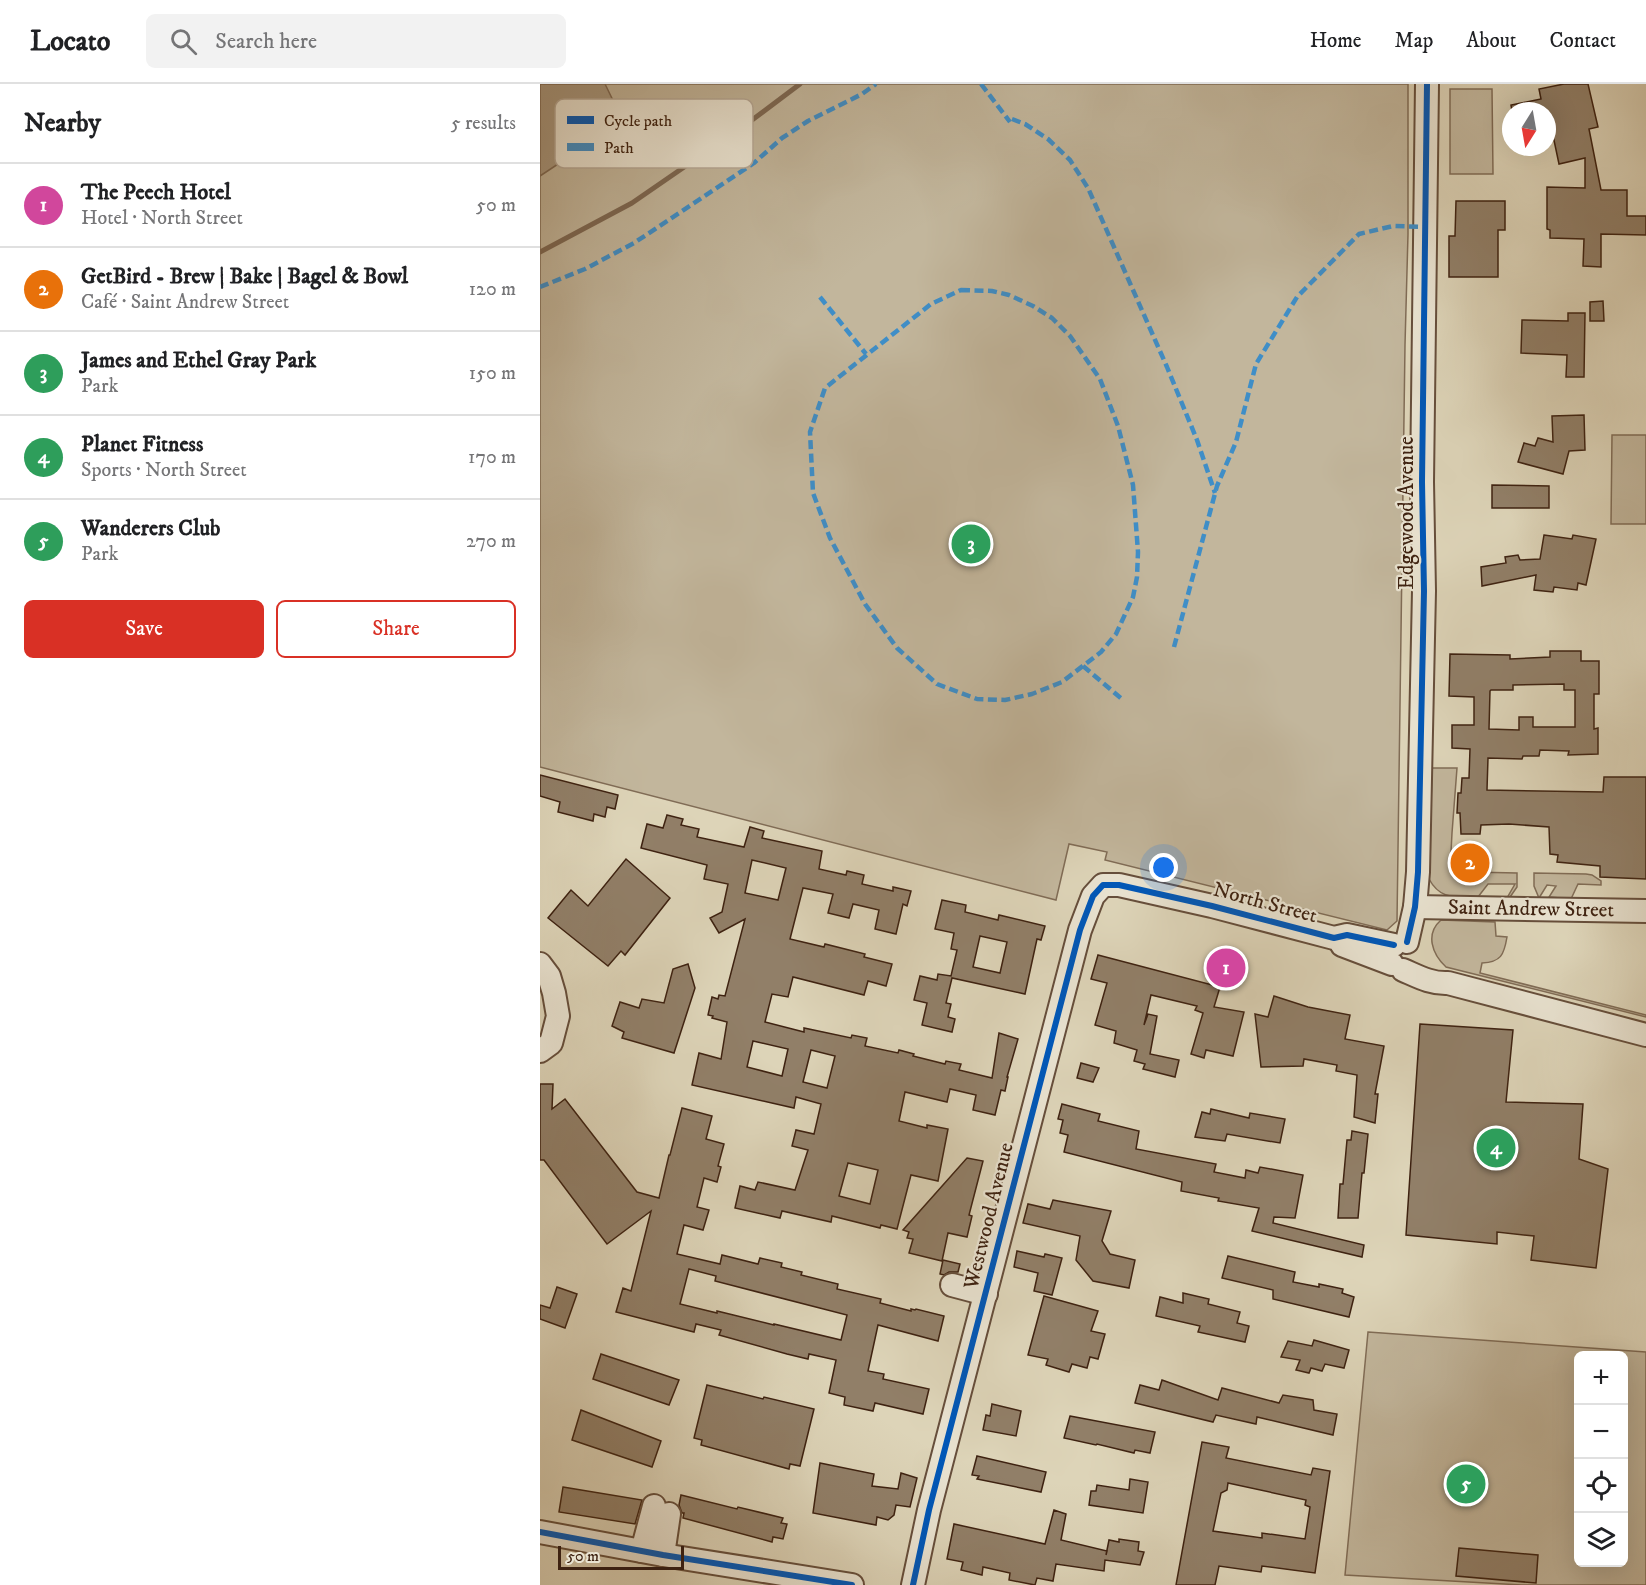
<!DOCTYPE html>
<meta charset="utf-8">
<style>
:root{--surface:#fff;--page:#f2f2f2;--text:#202124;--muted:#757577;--line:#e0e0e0;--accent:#d93025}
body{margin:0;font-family:"IM FELL DW Pica",serif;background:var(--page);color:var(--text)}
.controls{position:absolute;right:18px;bottom:18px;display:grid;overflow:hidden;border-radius:9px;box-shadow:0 6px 24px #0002}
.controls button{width:54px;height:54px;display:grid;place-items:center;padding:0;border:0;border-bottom:2px solid var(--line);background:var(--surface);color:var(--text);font:30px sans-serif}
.compass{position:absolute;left:962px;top:18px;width:54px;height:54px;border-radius:50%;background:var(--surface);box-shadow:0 6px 24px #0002;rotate:191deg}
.scale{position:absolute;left:18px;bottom:15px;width:126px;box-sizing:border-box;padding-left:6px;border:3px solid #3e2211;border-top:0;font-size:16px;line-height:21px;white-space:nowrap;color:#3e2211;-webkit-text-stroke:4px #e9e3d1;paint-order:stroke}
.you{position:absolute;left:624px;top:784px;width:21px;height:21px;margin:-15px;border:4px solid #fff;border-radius:50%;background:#1a73e8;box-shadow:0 0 0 9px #1a73e833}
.badge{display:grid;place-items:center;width:39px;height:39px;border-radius:50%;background:var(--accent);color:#fff;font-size:20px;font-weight:700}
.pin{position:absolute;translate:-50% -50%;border:3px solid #fff;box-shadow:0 2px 6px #0006}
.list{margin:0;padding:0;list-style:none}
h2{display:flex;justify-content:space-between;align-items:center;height:78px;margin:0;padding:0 24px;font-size:26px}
h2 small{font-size:20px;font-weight:400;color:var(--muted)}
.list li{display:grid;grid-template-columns:39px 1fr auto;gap:18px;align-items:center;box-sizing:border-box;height:84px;padding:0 24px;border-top:2px solid var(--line)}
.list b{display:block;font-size:22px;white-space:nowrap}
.list p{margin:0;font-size:20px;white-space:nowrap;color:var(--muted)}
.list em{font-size:20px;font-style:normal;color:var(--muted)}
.actions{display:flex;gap:12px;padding:18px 24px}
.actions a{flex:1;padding:14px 0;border:2px solid var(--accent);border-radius:9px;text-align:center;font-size:21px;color:var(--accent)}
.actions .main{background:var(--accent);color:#fff}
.icon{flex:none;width:33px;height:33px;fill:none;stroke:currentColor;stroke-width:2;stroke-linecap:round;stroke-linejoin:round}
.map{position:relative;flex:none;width:1106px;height:1501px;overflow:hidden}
header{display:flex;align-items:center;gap:36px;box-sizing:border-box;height:84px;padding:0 30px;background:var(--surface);border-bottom:2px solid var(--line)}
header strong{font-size:28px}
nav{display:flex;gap:33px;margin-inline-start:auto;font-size:21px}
.search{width:420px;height:54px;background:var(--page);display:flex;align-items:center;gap:15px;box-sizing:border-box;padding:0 21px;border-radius:9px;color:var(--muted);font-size:22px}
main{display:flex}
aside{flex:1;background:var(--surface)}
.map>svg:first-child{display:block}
.green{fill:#c2b69c;stroke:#806c56;stroke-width:1.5;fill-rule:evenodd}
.water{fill:#a7977f;stroke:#7d6853;stroke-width:1.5}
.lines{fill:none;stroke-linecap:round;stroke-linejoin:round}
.stream{stroke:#7d6853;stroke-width:5}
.building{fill:#917f68;stroke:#3e2211;stroke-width:1.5;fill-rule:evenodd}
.minor-casing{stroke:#664e3b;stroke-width:26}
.minor{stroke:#e9e3d1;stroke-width:22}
.quiet{stroke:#3f8ec7;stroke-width:4.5;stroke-dasharray:9 4.5;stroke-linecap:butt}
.cycleway-casing{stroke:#e9e3d1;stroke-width:10}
.cycleway{stroke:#0057b8;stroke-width:6}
.labels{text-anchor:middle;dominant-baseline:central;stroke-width:4.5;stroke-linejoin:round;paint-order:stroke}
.street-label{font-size:21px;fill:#3e2211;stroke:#e9e3d1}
.key{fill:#e9e3d1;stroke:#b6a997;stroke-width:1.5}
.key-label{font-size:16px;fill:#3e2211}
</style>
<header>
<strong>Locato</strong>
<div class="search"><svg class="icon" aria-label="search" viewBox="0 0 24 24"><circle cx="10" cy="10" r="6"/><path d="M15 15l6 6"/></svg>Search here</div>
<nav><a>Home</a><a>Map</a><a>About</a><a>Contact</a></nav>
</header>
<main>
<aside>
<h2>Nearby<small>5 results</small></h2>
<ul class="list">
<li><span class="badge" style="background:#d1479c">1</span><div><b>The Peech Hotel</b><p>Hotel · North Street</p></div><em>50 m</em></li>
<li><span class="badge" style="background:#e8710a">2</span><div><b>GetBird - Brew | Bake | Bagel &amp; Bowl</b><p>Café · Saint Andrew Street</p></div><em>120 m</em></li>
<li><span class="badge" style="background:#2e9e5b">3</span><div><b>James and Ethel Gray Park</b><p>Park</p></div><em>150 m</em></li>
<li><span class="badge" style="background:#2e9e5b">4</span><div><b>Planet Fitness</b><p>Sports · North Street</p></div><em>170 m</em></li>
<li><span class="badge" style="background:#2e9e5b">5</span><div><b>Wanderers Club</b><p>Park</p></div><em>270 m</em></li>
</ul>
<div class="actions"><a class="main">Save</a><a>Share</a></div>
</aside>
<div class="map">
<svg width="1106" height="1501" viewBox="0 0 1106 1501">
<rect width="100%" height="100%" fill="#ddd4b8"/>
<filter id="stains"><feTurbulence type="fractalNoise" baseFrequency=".00333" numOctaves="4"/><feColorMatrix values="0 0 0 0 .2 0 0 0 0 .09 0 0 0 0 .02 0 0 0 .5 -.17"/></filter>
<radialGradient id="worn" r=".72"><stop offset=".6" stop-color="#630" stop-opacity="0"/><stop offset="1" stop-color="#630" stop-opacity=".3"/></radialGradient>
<g class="green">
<polygon points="0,0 868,0 868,150 865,261 857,837 847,846 565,776 567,768 529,760 516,816 0,683"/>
<polygon points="910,5 952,5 953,90 910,90"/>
<polygon points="1072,351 1106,351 1106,440 1071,440"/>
<path d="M892 684H917L912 749 911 768 913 772 930 788 977 789V803L970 813 967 814 975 800H948L938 813C916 812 901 817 889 795Z"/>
<polygon points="994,789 1046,790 1052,791 1061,797 1061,801 1038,800 1031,815 1009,813 1016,802 1007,801 999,814 994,802"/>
<path d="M901 836 955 838 956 852 967 853C964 871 961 878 942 879L940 889 1106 931V933L906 883C892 870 885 850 901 836Z"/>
<path d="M828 1248 1106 1268V1501H982L805 1491ZM1038 1272H1084V1478H1038Z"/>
</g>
<polygon class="water" points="0,0 65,0 83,37 0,92"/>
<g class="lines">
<polyline class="stream" points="0,168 92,119 208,39 260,0"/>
</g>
<g class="building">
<polygon points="1024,0 1048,0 1058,43 1049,45 1061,106 1087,106 1087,132 1106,132 1106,151 1061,150 1061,183 1043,182 1044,155 1010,154 1010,146 1007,145 1007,103 1045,104 1045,74 1019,80 1011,42 1007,43 1007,27 972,27 971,21 1001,15 999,5"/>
<polygon points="916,117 965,117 965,146 958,146 958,193 909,193 909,152 915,152"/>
<polygon points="1063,217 1064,237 1050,237 1050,218"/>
<polygon points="1028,229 1045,229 1044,293 1026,293 1027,271 981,269 982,236 1028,237"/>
<polygon points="1044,331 1045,366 1029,367 1023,390 978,378 984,359 995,362 998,354 1013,358 1012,332"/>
<polygon points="952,401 1009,402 1009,424 952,424"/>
<polygon points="1004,451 1032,455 1033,451 1056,455 1046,501 1038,499 1037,506 1014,503 1013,508 994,506 996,491 942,502 941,483 966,479 965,473 978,471 980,476 1000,475"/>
<path d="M1010 567H1041V577H1059V610H1054V645L1058 644V670L1028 671 1029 667 1000 666 999 672H983L982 675 948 674 947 706 1063 708 1064 693H1106V795L1060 793V782L1017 778 1018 771 1010 770 1009 743 969 740 941 741 940 750H921L920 729H917L918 709H921L922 694H929L930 665 912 664V641H934V613L909 612 910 570 970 571V575L1010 573ZM1024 600V606H1035V643H993V633H979V646L949 645 950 607 951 606H973V601Z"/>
<polygon points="0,691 78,711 75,725 67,723 65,733 54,730 53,737 18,728 20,718 0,712"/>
<path d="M127 731 143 735 141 741 159 745 157 753 204 763 210 743 224 747 222 754 282 767 279 785 306 791 307 787 324 791 322 800 353 807V803L371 807 367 822 363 820 356 850 335 845 339 826 313 820 309 834 288 829 293 810 263 804 250 855 284 863 285 860 325 870 324 873 352 880 346 902 328 897 324 911 253 893 248 913 232 910 225 938 264 948V944L311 954 312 951 327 954 325 962 358 969 359 966 374 970 373 972 405 980 406 977 421 980 419 986 452 994 459 949 478 955 467 993H468L465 1007 461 1006 455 1031 433 1026 436 1011 410 1005 407 1018 365 1008 359 1037 387 1044V1041L408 1045 398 1097 371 1091 357 1145 341 1141 340 1144 292 1132 291 1138 242 1127 240 1134 195 1124 200 1102 215 1106 218 1098 255 1106 268 1066 252 1062 256 1046 274 1050 281 1020 256 1013 254 1024 152 1001 159 969 181 975 187 938 172 934 173 932 168 931 172 913 178 915 179 911 185 912 205 835 179 849 170 834 182 828 188 800 164 795 167 781 101 764 107 740 123 744ZM212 776 246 784 238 816 205 809ZM213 957 248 965 242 992 207 983ZM271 966 295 972 287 1004 263 998ZM308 1079 338 1086 330 1120 299 1112Z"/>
<polygon points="86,775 130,814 85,871 81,867 68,882 8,834 31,806 48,822"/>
<path d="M402 816 426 821 425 828 458 836 459 831 505 842 501 856 497 855 485 910 412 894 406 919 411 920 408 933 415 935 412 948 382 941 387 919 374 916 380 892 397 896 398 890 411 892 417 866 411 865 414 849 395 845ZM440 852 467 858 460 889 433 883Z"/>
<polygon points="558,871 680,903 674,923 704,928 693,972 666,966 664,974 651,970 663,929 655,926 657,922 611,911 604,941 608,930 617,932 610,970 639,976 635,993 603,985 605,980 594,977 597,966 574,959 576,947 555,941 567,899 551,895"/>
<polygon points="148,880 155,904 134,969 82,954 84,948 72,942 80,918 99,924 102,915 124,919 133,885"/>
<polygon points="734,912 768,923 810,931 805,955 844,962 835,1010 838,1010 835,1039 814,1033 817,991 796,987 797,981 764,975 763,982 721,983 715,930 728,933"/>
<polygon points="880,940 973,946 966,1018 1043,1020 1039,1075 1068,1085 1056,1184 991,1176 994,1152 957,1148 957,1160 866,1151"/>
<polygon points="541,979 559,984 553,998 537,994"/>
<path d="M0 1000H13L12 1025 25 1015 97 1108 119 1114 129 1071H130L142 1024 172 1032 166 1055 184 1060 178 1082 181 1083 177 1098 164 1094 157 1123 169 1126 163 1146 144 1141 137 1170 180 1180 182 1171 218 1180 220 1174 242 1179 241 1183 262 1188 261 1191 298 1200 297 1205 341 1215 340 1219 371 1227V1225L375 1226 376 1225 404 1232 398 1257 338 1241 328 1287 344 1290 343 1295 389 1305 383 1330 335 1319 333 1327 304 1321 305 1313 289 1309 296 1276 269 1270 268 1275 247 1270 179 1251 181 1246 156 1240 154 1248 76 1228 83 1204 91 1207 111 1127 67 1160 4 1076H0ZM149 1185 176 1192 175 1197 307 1231 301 1256 234 1240V1241L177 1227V1229L140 1220Z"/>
<polygon points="522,1020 560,1030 558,1037 599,1047 596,1065 676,1080 674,1088 705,1094 706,1086 718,1089 720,1083 763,1091 755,1134 734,1133 733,1139 824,1161 822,1173 712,1147 719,1124 678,1117 679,1114 641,1107 642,1098 524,1068 528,1051 520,1049 523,1036 518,1035"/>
<polygon points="671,1025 709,1034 710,1029 745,1035 740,1059 687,1050 685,1057 655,1053 662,1028 670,1030"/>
<polygon points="812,1047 828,1050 824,1089 822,1089 818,1134 798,1134 800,1100 803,1100 807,1056 811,1056"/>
<polygon points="427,1074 443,1077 429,1131 432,1132 427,1153 408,1149 402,1177 369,1169 373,1155 367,1154 369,1148 363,1146"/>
<polygon points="513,1116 571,1127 562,1157 570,1170 595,1176 589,1204 553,1197 536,1176 540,1152 483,1139 488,1120 510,1125"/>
<polygon points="477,1167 504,1173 505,1170 522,1174 512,1211 494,1207 498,1189 474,1183"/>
<polygon points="688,1172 755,1188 753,1198 779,1203 779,1200 803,1205 802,1209 814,1213 809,1233 733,1215 733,1206 682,1194"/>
<polygon points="403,1176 420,1180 418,1188 409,1188 404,1191 400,1190"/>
<polygon points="17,1203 37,1210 25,1244 0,1235 0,1221 10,1224"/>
<polygon points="643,1209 669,1215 668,1220 700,1228 697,1239 709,1242 705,1258 658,1248 660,1242 616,1232 620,1213 643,1219"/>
<polygon points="504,1212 558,1227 551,1247 565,1250 558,1275 550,1273 547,1284 532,1280 529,1288 506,1281 508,1275 488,1271"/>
<polygon points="774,1256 809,1266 804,1284 785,1280 782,1287 771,1284 769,1289 756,1286 760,1276 741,1273 748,1257 772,1262"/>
<polygon points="61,1270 139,1296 129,1321 53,1295"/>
<polygon points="622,1296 678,1316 682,1304 739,1319 743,1311 773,1316 774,1326 797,1330 793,1351 717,1333 716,1340 676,1331 673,1338 595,1319 600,1301 619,1306"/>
<polygon points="167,1301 223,1315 224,1313 274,1325 260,1382 250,1380 249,1385 161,1361 162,1356 154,1354"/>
<polygon points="452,1320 481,1327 476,1352 443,1346 446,1331 450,1332"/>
<polygon points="41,1326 121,1357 112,1383 32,1356"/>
<polygon points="530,1332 615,1348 610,1369 595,1366 594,1369 557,1360 556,1361 524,1354"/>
<path d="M662 1358 689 1363 686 1374 771 1391 773 1384 790 1387 775 1489 722 1482 721 1488 679 1482 675 1501H636ZM688 1399 766 1416 765 1421 770 1423 765 1455 722 1449V1454L673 1447 681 1409 687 1406Z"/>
<polygon points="437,1372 506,1388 501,1408 437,1395 439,1392 432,1391"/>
<polygon points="280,1379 334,1390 332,1402 358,1405 361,1389 377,1394 370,1423 356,1421 354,1431 348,1436 337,1433 336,1441 273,1429"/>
<polygon points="590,1395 608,1398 603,1429 549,1421 551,1407 556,1407 557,1401 589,1406"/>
<polygon points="23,1403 102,1416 95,1440 19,1428"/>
<polygon points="141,1411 197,1425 198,1423 243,1434 241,1439 247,1440 243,1455 233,1453 232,1458 143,1434 144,1429 142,1429 139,1421"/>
<polygon points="514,1426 526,1430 521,1456 567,1467 566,1471 569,1456 579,1458 579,1455 599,1458 598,1467 604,1468 600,1481 565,1476 564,1487 516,1480 513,1497 497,1494 495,1501 469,1496 470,1489 443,1483 442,1491 421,1486 423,1478 407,1475 414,1440 505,1460"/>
<polygon points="919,1464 998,1471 996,1499 916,1492"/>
</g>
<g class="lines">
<g class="minor-casing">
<g id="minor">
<polyline points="875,823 1106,827"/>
<polyline points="867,858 875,823 878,788 884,507 882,398 887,0"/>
<polyline points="802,861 852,880"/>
<polyline points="0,880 9,892 14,909 18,932 11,959 0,967"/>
<path d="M863 886C877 892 891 900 908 899L1106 951"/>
<polyline points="412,1201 446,1210"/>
<polyline points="0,1448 123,1471 312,1501"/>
<polyline points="102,1467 114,1422"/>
<polyline points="123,1471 129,1430"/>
<polyline points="373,1501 389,1426 540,846 553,812 563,801 579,801 672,822 794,854 807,851 854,861"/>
</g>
</g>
<use href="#minor" class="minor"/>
<g class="quiet">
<polyline points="441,0 470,38"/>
<polyline points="472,35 485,40 508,55 530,76 548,104 627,283 657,356 675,409"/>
<polyline points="0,203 45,185 94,159 214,79 242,54 268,37 322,10 336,0"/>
<polygon points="421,206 452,207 469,211 493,222 512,234 530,252 560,295 578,342 593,401 598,468 597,493 593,513 576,550 561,568 522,598 492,610 465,616 437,615 397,600 357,564 325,520 290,454 273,409 270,348 285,304 391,220"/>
<polyline points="280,213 326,270"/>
<polyline points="634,563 677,402 696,358 716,280 757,213 819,150 853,142 885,143"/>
<polyline points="543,582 583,616"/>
</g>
<g class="cycleway-casing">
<g id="cycleway">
<polyline points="867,858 875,823 878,788 884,507 882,398 887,0"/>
<polyline points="0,1448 123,1471 312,1501"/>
<polyline points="373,1501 389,1426 540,846 553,812 563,801 579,801 672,822 794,854 807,851 854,861"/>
</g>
</g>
<use href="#cycleway" class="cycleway"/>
</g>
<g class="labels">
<g class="street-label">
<text transform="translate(867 429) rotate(-90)">Edgewood Avenue</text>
<text transform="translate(725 819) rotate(15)">North Street</text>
<text transform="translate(991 825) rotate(1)">Saint Andrew Street</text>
<text transform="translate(449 1132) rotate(-76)">Westwood Avenue</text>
</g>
</g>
<rect x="15" y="15" width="198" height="69" rx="9" class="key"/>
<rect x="27" y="32" width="27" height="8" fill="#0057b8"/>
<rect x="27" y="59" width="27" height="8" fill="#3f8ec7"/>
<g class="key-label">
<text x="64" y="42">Cycle path</text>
<text x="64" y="69">Path</text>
</g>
<rect width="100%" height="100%" filter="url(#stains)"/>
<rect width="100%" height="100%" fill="url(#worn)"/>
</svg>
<div class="controls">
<button>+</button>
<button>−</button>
<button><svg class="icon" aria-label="locate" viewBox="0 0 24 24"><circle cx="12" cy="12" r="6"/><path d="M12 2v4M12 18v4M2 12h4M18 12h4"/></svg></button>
<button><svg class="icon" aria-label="layers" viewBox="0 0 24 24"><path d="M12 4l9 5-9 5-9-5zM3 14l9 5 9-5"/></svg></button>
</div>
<svg class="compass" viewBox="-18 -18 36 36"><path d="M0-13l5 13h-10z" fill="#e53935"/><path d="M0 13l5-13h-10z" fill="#757577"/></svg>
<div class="scale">50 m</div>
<div class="you"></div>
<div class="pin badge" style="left:686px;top:884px;background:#d1479c">1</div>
<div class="pin badge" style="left:930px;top:779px;background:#e8710a">2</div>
<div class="pin badge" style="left:431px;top:460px;background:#2e9e5b">3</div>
<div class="pin badge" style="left:956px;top:1064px;background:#2e9e5b">4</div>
<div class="pin badge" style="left:926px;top:1400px;background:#2e9e5b">5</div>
</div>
</main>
